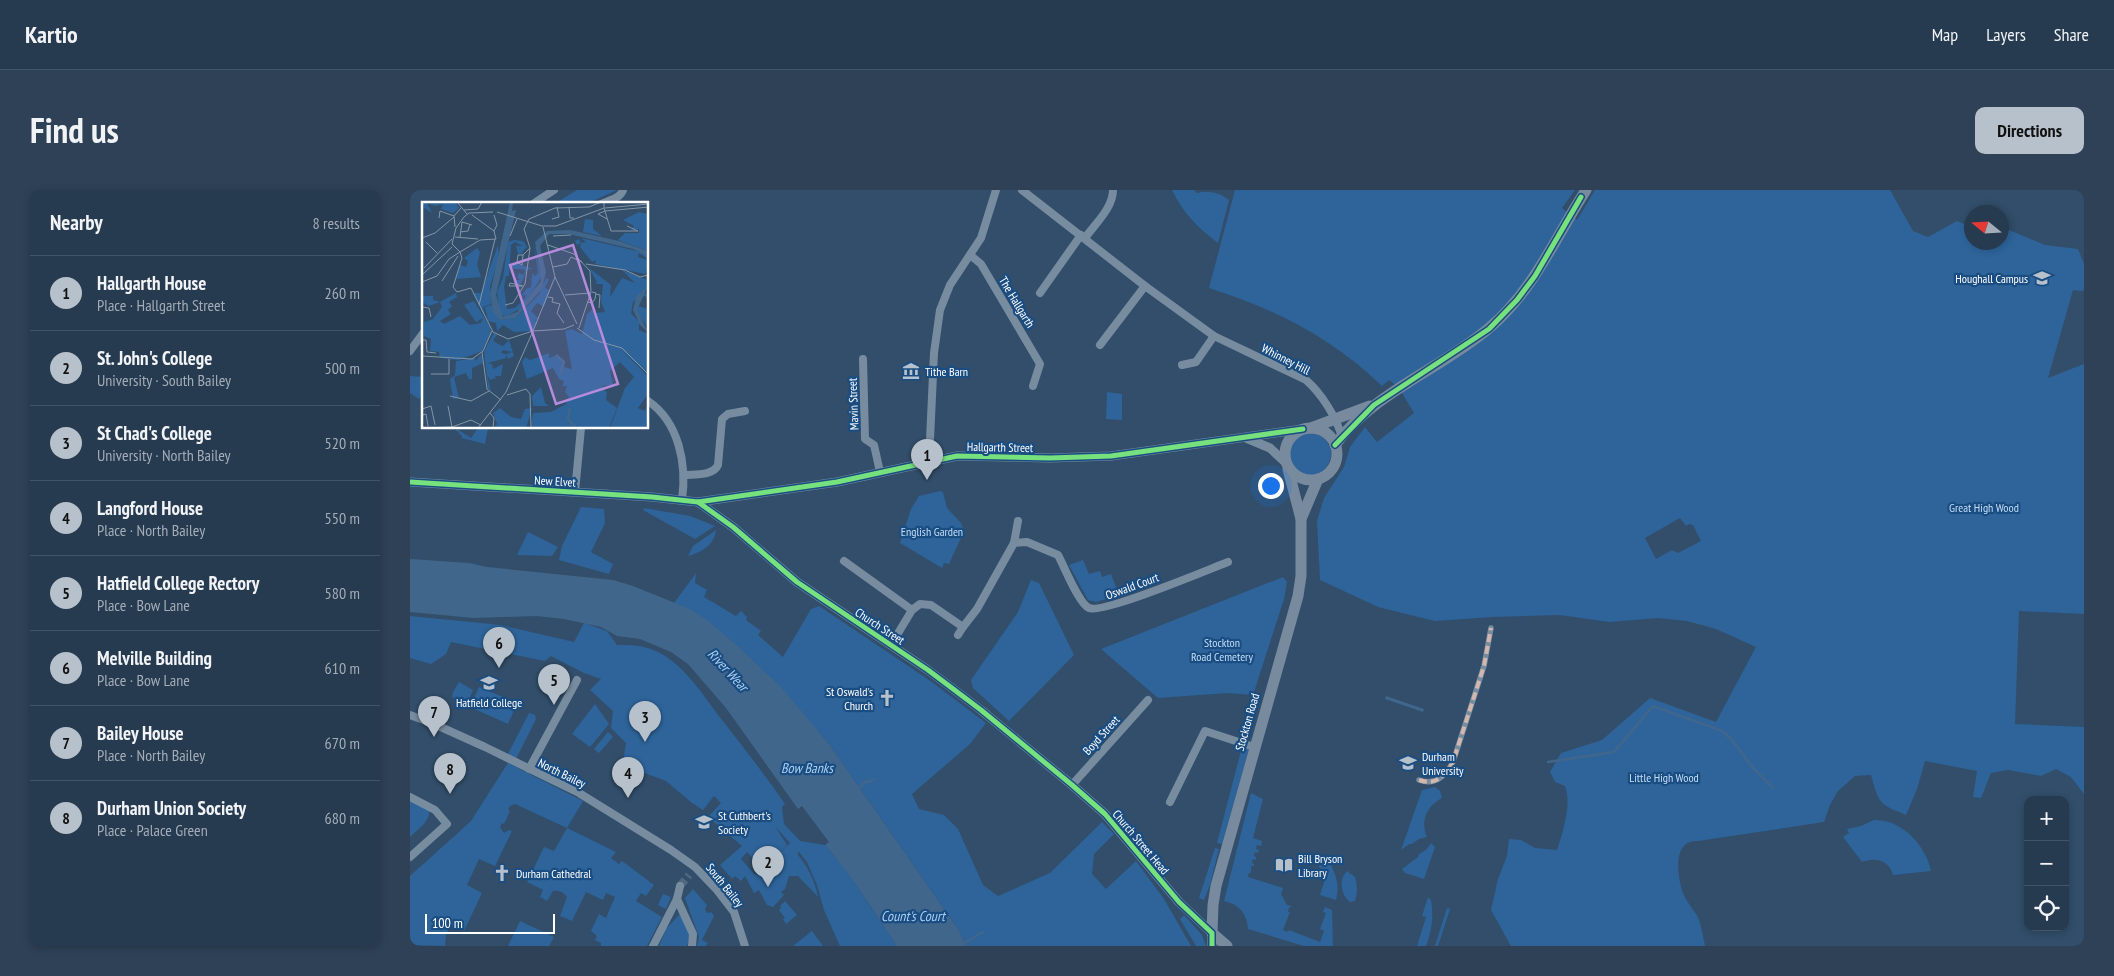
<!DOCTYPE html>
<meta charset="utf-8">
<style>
:root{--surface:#263a50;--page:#2e4157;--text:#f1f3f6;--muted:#a4adb7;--line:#425467;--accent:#b7c1cb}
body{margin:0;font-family:"PT Sans Narrow",sans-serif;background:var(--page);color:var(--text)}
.controls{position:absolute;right:15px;bottom:15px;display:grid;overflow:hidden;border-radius:10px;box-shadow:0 2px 8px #0003}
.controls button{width:45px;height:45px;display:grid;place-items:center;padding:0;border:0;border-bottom:1px solid var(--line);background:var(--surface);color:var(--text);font:25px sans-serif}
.compass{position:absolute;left:1554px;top:15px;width:45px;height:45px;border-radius:50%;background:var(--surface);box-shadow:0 2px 8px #0003;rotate:288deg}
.scale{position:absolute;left:15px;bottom:12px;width:130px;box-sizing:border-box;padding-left:5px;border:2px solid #fff;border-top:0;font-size:14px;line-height:18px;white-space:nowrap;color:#fff;-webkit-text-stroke:4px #1a4d82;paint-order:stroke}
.you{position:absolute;left:860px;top:295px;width:18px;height:18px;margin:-12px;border:4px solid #fff;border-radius:50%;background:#1a73e8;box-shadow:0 0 0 8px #1a73e833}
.badge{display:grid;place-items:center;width:32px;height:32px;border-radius:50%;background:var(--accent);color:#111;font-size:16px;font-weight:700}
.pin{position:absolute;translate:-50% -41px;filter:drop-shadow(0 1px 2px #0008)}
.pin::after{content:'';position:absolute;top:26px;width:18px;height:15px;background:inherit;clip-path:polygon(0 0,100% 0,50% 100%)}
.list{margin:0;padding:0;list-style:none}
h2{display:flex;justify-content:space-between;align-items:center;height:65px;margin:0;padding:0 20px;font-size:21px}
h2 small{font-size:16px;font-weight:400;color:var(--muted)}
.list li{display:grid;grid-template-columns:32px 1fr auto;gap:15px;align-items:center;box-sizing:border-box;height:75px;padding:0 20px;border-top:1px solid var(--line)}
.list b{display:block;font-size:19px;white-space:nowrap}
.list p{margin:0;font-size:16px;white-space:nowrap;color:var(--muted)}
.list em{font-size:16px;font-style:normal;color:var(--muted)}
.icon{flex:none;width:28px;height:28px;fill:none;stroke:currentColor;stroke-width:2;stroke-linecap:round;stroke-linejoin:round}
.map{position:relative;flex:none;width:1674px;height:756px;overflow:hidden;border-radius:10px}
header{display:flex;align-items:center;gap:30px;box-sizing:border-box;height:70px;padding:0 25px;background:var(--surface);border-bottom:1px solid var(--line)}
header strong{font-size:24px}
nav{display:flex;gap:28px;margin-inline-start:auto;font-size:18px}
.intro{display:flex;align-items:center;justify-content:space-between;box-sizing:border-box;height:120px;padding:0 30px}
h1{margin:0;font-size:35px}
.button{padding:12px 22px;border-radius:10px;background:var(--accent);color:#111;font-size:18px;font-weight:700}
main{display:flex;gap:30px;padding:0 30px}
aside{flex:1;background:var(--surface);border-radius:10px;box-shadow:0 2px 8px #0003}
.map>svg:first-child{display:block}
.green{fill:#2e649a;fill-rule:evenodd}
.water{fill:#41668c}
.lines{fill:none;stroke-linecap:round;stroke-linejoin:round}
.stream{stroke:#41668c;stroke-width:2.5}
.minor-tunnel{stroke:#516980;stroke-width:8;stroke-dasharray:8 4;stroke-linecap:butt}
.pedestrian{stroke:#788ca0;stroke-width:5.5}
.minor{stroke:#788ca0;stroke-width:8}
.tertiary{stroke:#788ca0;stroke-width:9}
.primary{stroke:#778a9e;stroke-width:11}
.quiet{stroke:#d1b7ad;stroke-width:4;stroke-dasharray:8 4;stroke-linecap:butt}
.cycleway-casing{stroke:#1a4d82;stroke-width:8}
.cycleway{stroke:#77e17e;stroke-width:5}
.labels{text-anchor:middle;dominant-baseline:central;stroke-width:4.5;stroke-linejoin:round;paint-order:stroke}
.poi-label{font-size:12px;fill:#fff;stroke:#1a4d82;text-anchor:start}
.street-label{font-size:12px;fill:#fff;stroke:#1a4d82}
.park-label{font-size:12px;fill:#c3def8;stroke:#1a4d82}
.water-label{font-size:14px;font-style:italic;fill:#aacff2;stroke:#1a4d82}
.inset-river{fill:none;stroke:#41668c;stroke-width:2.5}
.inset-road{fill:none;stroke:#8495a6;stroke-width:1}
.view{fill:#b68bdc;fill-opacity:0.15;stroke:#b68bdc;stroke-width:2.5}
.inset-edge{fill:none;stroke:#fff;stroke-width:2.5}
</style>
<header>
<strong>Kartio</strong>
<nav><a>Map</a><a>Layers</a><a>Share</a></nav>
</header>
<div class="intro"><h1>Find us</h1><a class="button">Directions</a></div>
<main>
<aside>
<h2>Nearby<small>8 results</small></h2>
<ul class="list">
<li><span class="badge">1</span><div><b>Hallgarth House</b><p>Place · Hallgarth Street</p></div><em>260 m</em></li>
<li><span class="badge">2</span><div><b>St. John's College</b><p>University · South Bailey</p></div><em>500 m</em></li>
<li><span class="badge">3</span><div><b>St Chad's College</b><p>University · North Bailey</p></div><em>520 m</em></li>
<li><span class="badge">4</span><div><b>Langford House</b><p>Place · North Bailey</p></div><em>550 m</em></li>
<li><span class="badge">5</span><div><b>Hatfield College Rectory</b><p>Place · Bow Lane</p></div><em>580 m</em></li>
<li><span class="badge">6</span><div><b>Melville Building</b><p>Place · Bow Lane</p></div><em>610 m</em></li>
<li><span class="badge">7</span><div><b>Bailey House</b><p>Place · North Bailey</p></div><em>670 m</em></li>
<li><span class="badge">8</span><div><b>Durham Union Society</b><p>Place · Palace Green</p></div><em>680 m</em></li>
</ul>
</aside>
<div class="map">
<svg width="1674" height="756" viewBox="0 0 1674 756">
<rect width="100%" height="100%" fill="#324e6a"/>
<g class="green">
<polygon points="167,0 207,0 176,14 144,14"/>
<path d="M762 0H784L787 3C799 0 809 2 819 10L808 53C788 38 773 23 762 0Z"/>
<path d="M825 0H1165L1152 18 1167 30 1185 0H1480L1503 41 1518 47 1547 31 1561 37 1562 52H1592V37L1635 55 1668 59 1674 74V99L1673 101 1663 100 1638 188 1674 174V424L1609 421 1605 534 1674 537V604L1661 587 1646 579 1631 586 1598 580 1581 583 1571 608 1563 607 1567 581 1515 571 1507 599 1496 625C1469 614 1469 614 1461 585L1445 586 1428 601 1420 615 1414 632 1288 651C1262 649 1267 686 1273 703 1276 712 1285 720 1289 730 1292 738 1293 747 1295 756H1101L1081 720 1088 689 1097 666 1099 649 1111 650 1125 658 1147 660C1153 642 1162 614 1155 596L1145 592 1140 582 1151 563 1192 550 1240 508 1306 532 1346 457 1306 439 1277 431 1248 428 1199 432 1150 425 1082 427 1025 431 968 417 910 390 907 331 914 308 934 277 940 257 955 237 967 252 1004 223 989 198 979 190 972 196C921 147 865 119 799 98ZM1270 328 1276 336 1279 334 1283 335 1291 351 1268 363 1262 360 1246 369 1235 348Z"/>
<polygon points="0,186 14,187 14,202 9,209 0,203"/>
<polygon points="697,202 712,204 712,230 696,229"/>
<polygon points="68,238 78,238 75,254 52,248 52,246 46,240 47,239 61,248"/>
<circle cx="900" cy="264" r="21"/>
<polygon points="530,301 533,302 537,318 551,333 554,341 539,374 534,373 532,378 490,353 501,319 509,306"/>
<polygon points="171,317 194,319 195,333 181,362 203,374 199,384 149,370 152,356"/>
<polygon points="234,318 280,326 305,336 285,349 233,320"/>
<path d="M306 340C304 356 291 362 278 366L283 356Z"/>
<polygon points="118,342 148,357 142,366 107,365"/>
<polygon points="673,370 679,384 690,381 692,387 701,384 709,405 686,412 678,410 659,375"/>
<polygon points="286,383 285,393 297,400 294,407 326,426 331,421 337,427 336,430 351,441 348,445 373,467 401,419 409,416 522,492 576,533 560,554 502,604 509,619 534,625 548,639 573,695 588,706 640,683 692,632 704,644 684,664 682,684 696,699 726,671 754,709 781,756 556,756 548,739 419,554 395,527 264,413"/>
<polygon points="873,387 877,392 874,409 843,505 817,503 748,508 691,459"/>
<polygon points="621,390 629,393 664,465 599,531 563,498 561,490 608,422"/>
<path d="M0 426 91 435 164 452 174 433 197 441 207 455C222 455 234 455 248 462 276 476 294 507 313 531 334 558 355 585 375 614L372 617 374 634 390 651 415 655 437 681 487 756H430L414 720 407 695 397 672 388 661V665C398 677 405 691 408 707L388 686H379L375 699 371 702 374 705 363 717 357 715 349 700 344 703 335 686 331 691 325 686 322 689 310 675 332 656 298 627 311 613 304 606 293 620 282 613 256 591 232 582 213 572 216 553 201 538 203 521 180 500 191 489 174 483 141 466 135 471 41 452 36 464 21 474 0 468ZM365 636 380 653 348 685 344 684 331 669 337 662 354 680 377 655Z"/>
<polygon points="49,492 63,500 57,514 53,514 42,507 43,502"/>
<polygon points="69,497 107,513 98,534 60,517"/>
<polygon points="185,514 199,534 180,557 162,544"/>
<polygon points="119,523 125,525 126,529 106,569 98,564"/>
<polygon points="198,542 203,547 189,563 184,559"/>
<polygon points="832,557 839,559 812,654 807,653"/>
<path d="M98 573 173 611 157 638 206 662 201 668 209 674 212 671 244 695 236 706 231 703 226 711 252 727 237 756H191V753L185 750 187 746 181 741 189 724 196 728 205 707 196 703 193 710 176 702 162 731 150 726 157 707C153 702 150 700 143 701L137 711 130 707 133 700 117 692 134 657 144 661 157 638 105 614 100 616 98 620 100 621 94 634 92 633 90 637 94 643 99 640 102 641 85 676 69 669 57 695 72 703 54 741 41 735 36 745 35 756 0 755V686L61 631Z"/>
<path d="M1025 597 1030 601 1032 608C1017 616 1010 631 1017 647L1009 649 1002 654H999L991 660 1012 600Z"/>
<path d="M841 603 853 609 843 648 852 651 851 656 847 655 846 659 849 660 848 663 845 662 844 666 846 667V670L843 669 842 673 844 674V676H841V683H839L838 687 873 698 871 704 877 715 882 716 879 718 878 722H880L873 740 878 742 879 740 910 752 914 741 910 739 916 723 913 722 915 717 922 720 923 756H894L838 739C837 724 829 714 814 711Z"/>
<path d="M0 611 19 621C20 632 7 640 0 647Z"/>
<path d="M1464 630C1492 629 1516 656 1521 681L1483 685C1479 670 1466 667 1452 672L1433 647 1439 643 1437 639 1451 636Z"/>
<polygon points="1021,653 1025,657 1014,689 995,683 992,679 1008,667 1009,664 1016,660"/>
<polygon points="805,658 809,659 800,695 794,710 789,708"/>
<path d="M911 669 919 672C926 684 930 696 926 710L910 705 915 689 909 676Z"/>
<path d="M937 681 945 687C947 695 948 702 945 711L940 712C931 705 928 690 937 681Z"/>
<polygon points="283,699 297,715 295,719 297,723 301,722 304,726 292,750 298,753 296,756 287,756 289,747 275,708"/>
<polygon points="253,704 261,707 256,719 248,715"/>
<path d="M1018 707 1021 710C1024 725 1022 741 1016 756H1007L1016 727 1012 726Z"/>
<polygon points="375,711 387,725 376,734 373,729 375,728 369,720 371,718 370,716"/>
<polygon points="1037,718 1040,719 1028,756 1025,756"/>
<polygon points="270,724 280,745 277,756 249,756 256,739"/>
<polygon points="774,725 792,745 796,756 786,756 770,729"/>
<polygon points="110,731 144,747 139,756 98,756"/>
<polygon points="402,741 413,756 383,756"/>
</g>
<g class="water">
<path d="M0 369 59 373 77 377 203 390 223 396 280 419 297 430 324 453 371 497 419 554 548 739 556 756H487C463 721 444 688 415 655L419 652 392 616 388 619 316 518 278 474 261 462 230 449 207 446 191 437 154 429 126 426 63 428 0 422Z"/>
<polygon points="976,506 1014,519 1013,522 975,509"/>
</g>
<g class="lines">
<g class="stream">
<polyline points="1138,572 1204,562 1243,516 1312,541 1321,549 1344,579 1363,598"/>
<polyline points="449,598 456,591 459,592 465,589"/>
<polyline points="549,756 573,742"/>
</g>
<polyline class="minor-tunnel" points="270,696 279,685"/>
<path class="pedestrian" d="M1009 590C1026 596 1035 586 1043 572L1074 476 1081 438"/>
<g class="minor">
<path d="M612 0 735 96 804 146 896 190C912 204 926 227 932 247"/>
<polyline points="123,14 144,0"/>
<path d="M191 14C199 10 210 9 213 0"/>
<path d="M675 48C685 34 703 18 703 0"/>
<polyline points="560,65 571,74 630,174 623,196"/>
<polyline points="630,103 671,45"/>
<polyline points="690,155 735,96"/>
<polyline points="0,161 14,142"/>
<polyline points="453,169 455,249 464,255 470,282"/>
<polyline points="772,175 786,172 804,146"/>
<path d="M238 211C269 232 277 274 272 310"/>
<polyline points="519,271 524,163 530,120 540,95 571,48 586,0"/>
<path d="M274 285C285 284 303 286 308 275L312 229 318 224 335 221"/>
<polyline points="165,302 171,238"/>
<polyline points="604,353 608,331"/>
<polyline points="434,371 502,420"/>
<polyline points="548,445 553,437"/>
<path d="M481 455 502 420 510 414 521 415 553 437 567 419 604 353 617 352 648 365C654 376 669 414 679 418 693 424 797 380 818 372"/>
<polyline points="0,525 24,534 75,557 169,603 261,660 285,677 307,700 324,722 335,756"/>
<polyline points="119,579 167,490"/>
<polyline points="662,595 738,510"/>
<polyline points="0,607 25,620 37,634 0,667"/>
<polyline points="760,612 795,541 844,557"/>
<polyline points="267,709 283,744 282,756"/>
<polyline points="243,756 267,709 270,696"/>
</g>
<g class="tertiary">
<polyline points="836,248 860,258 876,273"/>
<polyline points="0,292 242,307 288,312 427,292 547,266 640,268 701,266 893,239"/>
<polyline points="288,312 323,337 387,392 518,480 571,520 662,595 695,624 769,712 802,743 802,756"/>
</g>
<g class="primary">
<polyline points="901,238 960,216"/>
<circle cx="901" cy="264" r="26"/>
<path d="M925 255C964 202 1029 180 1078 139 1123 102 1145 48 1176 0"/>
<polyline points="891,329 908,289"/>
<polyline points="817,756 802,743 803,715 806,696 888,406 891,386 891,329 878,279"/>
</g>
<path class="quiet" d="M1009 590C1026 596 1035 586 1043 572L1074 476 1081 438"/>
<g class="cycleway-casing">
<g id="cycleway">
<polyline points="925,255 964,215 1079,139 1107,110 1125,86 1171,7"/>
<polyline points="0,292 242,307 288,312 427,292 547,266 640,268 701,266 893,239"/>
<polyline points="288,312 323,337 387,392 518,480 571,520 662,595 695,624 769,712 802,743 802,756"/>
</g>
</g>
<use href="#cycleway" class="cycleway"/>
</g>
<defs>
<g id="university-bare" transform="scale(1.35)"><path d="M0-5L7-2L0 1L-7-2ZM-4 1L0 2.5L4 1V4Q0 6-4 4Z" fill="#b7c1cb" stroke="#1a4d82" stroke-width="2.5" paint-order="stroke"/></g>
<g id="museum-bare" transform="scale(1.35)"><path d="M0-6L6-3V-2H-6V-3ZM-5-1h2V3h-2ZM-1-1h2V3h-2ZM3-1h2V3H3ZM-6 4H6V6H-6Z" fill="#b7c1cb" stroke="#1a4d82" stroke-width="2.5" paint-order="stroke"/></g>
<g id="church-bare" transform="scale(1.35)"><path d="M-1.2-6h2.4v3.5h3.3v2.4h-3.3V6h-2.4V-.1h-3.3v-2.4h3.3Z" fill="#b7c1cb" stroke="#1a4d82" stroke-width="2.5" paint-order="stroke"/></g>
<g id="library-bare" transform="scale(1.35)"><path d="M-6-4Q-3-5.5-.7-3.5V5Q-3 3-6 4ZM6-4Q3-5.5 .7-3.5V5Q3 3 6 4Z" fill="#b7c1cb" stroke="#1a4d82" stroke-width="2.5" paint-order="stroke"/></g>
</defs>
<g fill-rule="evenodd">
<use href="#university-bare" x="1632" y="88"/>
<use href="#museum-bare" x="501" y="181"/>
<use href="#university-bare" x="79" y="493"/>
<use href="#church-bare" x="477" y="508"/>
<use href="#university-bare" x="998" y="573"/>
<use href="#university-bare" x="294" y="632"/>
<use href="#library-bare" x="874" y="675"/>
<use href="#church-bare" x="92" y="683"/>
</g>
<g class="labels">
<g class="poi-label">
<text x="1618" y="88" text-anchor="end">Houghall Campus</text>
<text x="515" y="181">Tithe Barn</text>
<text x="463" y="501" text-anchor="end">St Oswald's<tspan x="463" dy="14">Church</tspan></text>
<text x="79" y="512" text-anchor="middle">Hatfield College</text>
<text x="1012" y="566">Durham<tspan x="1012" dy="14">University</tspan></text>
<text x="308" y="625">St Cuthbert's<tspan x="308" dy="14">Society</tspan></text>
<text x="888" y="668">Bill Bryson<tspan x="888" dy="14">Library</tspan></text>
<text x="106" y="683">Durham Cathedral</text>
</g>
<g class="street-label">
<text transform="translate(607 112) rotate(59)">The Hallgarth</text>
<text transform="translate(876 169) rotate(27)">Whinney Hill</text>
<text transform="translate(443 214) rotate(-92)">Mavin Street</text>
<text transform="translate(590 257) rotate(1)">Hallgarth Street</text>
<text transform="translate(145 291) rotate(3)">New Elvet</text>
<text transform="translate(722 396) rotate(-20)">Oswald Court</text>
<text transform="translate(470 436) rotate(33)">Church Street</text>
<text transform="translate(837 532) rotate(-74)">Stockton Road</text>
<text transform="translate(691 545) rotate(-48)">Boyd Street</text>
<text transform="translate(152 583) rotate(26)">North Bailey</text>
<text transform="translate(731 652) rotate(50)">Church Street Head</text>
<text transform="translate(315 695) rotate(51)">South Bailey</text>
</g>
<g class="park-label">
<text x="1574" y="317">Great High Wood</text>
<text x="522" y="341">English Garden</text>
<text x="812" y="452">Stockton<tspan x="812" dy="14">Road Cemetery</tspan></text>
<text x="1254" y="587">Little High Wood</text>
</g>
<g class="water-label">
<text transform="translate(318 480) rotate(47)">River Wear</text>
<text x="397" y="578">Bow Banks</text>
<text x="503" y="726">Count's Court</text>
</g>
</g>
<g transform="translate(12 12)">
<rect width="226" height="226" fill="#324e6a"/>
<path d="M0 0H33L37 6 31 11 19 7 21 2 13 4 5 1 10 11 2 6ZM217 10 226 12V49L196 38 203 31H217V27L209 28 212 24 201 18ZM163 17 171 18V27L180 34 161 30ZM159 36 219 50 226 54V57L217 51 216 55 226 58 224 72 173 62 174 58 170 60 158 45 159 41 155 43 153 39 157 37 159 41 164 40ZM92 38 101 39 105 45 100 50 102 51 96 52 94 44H101L93 40 89 43 87 74H84L82 85 85 107 93 106 103 96 104 93 100 94 104 87 109 85 110 71 113 74 116 71 111 39 119 76 101 105 83 115 78 112 75 90 81 76 86 40ZM76 43 77 57 68 84 69 102 61 105 64 117 51 91H59ZM55 46 58 50 55 63 59 75 34 77 38 63 44 65 46 59 42 56ZM94 61 111 67H106L98 83 93 82 95 78H98L95 75 97 71 102 73 103 68 88 66 89 62ZM167 66 189 83 188 95 200 76 213 81 200 68 226 78V84L211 100 209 111 217 120V128L226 132V172L197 146 226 174V192L216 206 223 209 226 202V226H188L203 186 212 175 198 160 188 169 191 183 180 184 185 191 184 198 195 206 187 226H109L111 211 129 210 144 202 147 195 143 190 145 184H140L142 179 137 177 131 166 105 177 100 160 103 155 108 158 127 151V156L135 153 143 159 142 165 150 167 143 129 150 127 160 132 165 112 172 106 173 111 183 110 179 100 181 82H173L175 80ZM124 76 127 77 123 86 128 88 122 105 115 101 109 109 117 117 113 118 115 121 110 129 92 130 81 123 75 129 74 121 66 119 63 105 69 103 78 118 94 116 117 92ZM226 89V95L221 94 216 104 226 107V126L215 110V104L219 95ZM34 91 35 95 27 100 30 104 26 108 29 112 18 119 22 122 38 114 48 123 59 121 61 116 54 120 42 103 52 99 68 125 69 131 60 149 37 158 18 156 17 150 8 149 9 137 2 134V120L11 117 20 105 18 100 7 104 0 100V94H11V98L18 100ZM72 131 75 133 71 138 76 142 81 144 87 138 92 154 86 157 84 152 90 150 81 148 79 151 84 152V156L66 161 70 162 71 167 81 162 79 174H73L75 179 73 176 68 178 65 173 69 189 66 186 62 149ZM59 152 61 161 50 166V177H47L44 171 32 175 37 196 31 197 28 177 33 173 34 159 53 156 54 159ZM119 185 123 201 127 204H111L110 194ZM78 206 89 215 99 217 103 207 110 206 104 226H72L75 222 71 211Z" fill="#2e649a"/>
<path d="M88 0H91L90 9 94 8 74 93 81 115 95 110 119 79 113 40 125 29 148 28 197 39 226 49V54L211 47 147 32H127L118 44 124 70 120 87 94 116 78 118 71 110 68 92ZM226 84 215 108 226 130 218 123 211 108 214 95Z" fill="#41668c"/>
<path class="inset-river" d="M134 153 142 160 138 172M148 206 146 217 154 226"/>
<path class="inset-road" d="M35 0 45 12M147 5 148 16H152M182 6 189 29H216L205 24M183 6 227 2M42 8 56 7 60 0M183 9 227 5M183 9 176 12 185 17M75 10 120 24H134L182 6V0M50 13 72 29M72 13 75 23 72 29M17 16 18 9 32 14M130 17 137 15 135 5M33 25 32 14 39 6M121 25 133 75 155 122M72 29 74 37 58 38 38 50 40 56 31 85 35 90 49 86 71 130 86 137 111 129 133 75M38 30 46 29 48 22M88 34 95 17M131 34 149 33M33 35 56 37M38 35 40 20 50 23M0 36 13 31 32 15M4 40 15 51M126 43 152 52 168 69 169 90 157 126M101 53 100 63 95 60 96 53H101L108 46M164 62 203 68 218 75 226 73M131 65 145 62 149 55 160 60M2 66 30 37M0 73 30 45M20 79 36 54M0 80 15 74 27 57 38 50 30 42 34 26 42 15 47 11 71 10M100 84H87L88 81 101 84M174 92 178 93 177 106M143 93 168 91M126 95 131 96 130 100 138 102 135 111 142 121M165 100 170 101 173 97 174 91 170 90M57 103 73 37M83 103 91 101 103 82 108 46 102 27 107 17 133 6 167 5 179 0M0 105 7 106 9 115M155 126 172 138 200 146 227 173M0 138H4L5 150 14 151M60 150 65 187 79 198M0 154 50 157 61 149 70 129M9 172H27V157M85 193 104 187 108 192 109 226M28 194 49 199 67 189M26 204 30 225M0 207 9 204 13 223M68 211 72 216 71 226M0 213 4 212 6 224M0 226 30 225 49 218 59 223M56 226 84 190 111 129 142 127 152 123"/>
<path class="view" d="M151 43 196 182 134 202 88 63Z"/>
<rect width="226" height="226" class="inset-edge"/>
</g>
</svg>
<div class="controls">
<button>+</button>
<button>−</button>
<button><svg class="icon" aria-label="locate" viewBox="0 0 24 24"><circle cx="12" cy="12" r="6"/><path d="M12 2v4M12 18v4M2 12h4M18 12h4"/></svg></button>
</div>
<svg class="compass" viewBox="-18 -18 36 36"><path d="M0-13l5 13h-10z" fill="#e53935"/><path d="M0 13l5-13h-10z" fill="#a4adb7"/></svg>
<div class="scale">100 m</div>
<div class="you"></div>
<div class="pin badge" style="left:517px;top:290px">1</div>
<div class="pin badge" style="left:358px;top:697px">2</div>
<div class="pin badge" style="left:235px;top:552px">3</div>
<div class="pin badge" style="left:218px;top:608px">4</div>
<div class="pin badge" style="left:144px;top:515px">5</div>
<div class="pin badge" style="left:89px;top:478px">6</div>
<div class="pin badge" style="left:24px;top:547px">7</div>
<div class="pin badge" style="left:40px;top:604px">8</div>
</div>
</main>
